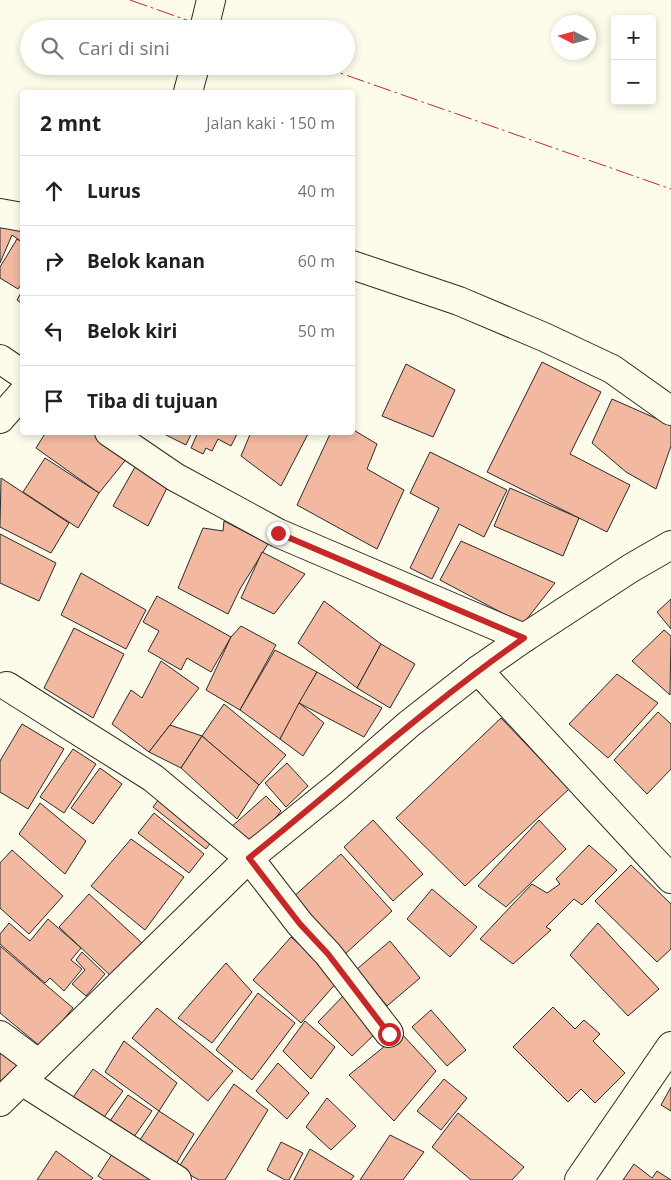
<!DOCTYPE html>
<html lang="id">
<meta charset="utf-8">
<style>
:root{--surface:#fff;--page:#f2f2f2;--text:#202124;--muted:#757577;--line:#e0e0e0}
body{margin:0;font-family:"Open Sans",sans-serif;background:var(--page);color:var(--text)}
.controls{position:absolute;right:15px;top:15px;display:grid;overflow:hidden;border-radius:5px;box-shadow:0 2px 8px #0003}
.controls button{width:45px;height:45px;display:grid;place-items:center;padding:0;border:0;border-bottom:1px solid var(--line);background:var(--surface);color:var(--text);font:25px sans-serif}
.compass{position:absolute;left:551px;top:15px;width:45px;height:45px;border-radius:50%;background:var(--surface);box-shadow:0 2px 8px #0003;rotate:276deg}
.stop{position:absolute;width:15px;height:15px;margin:-11px;border:4px solid #c62828;border-radius:50%;background:#fff}
.stop.end{background:#c62828;border-color:#fff;box-shadow:0 1px 5px #0008}
.list{margin:0;padding:0;list-style:none}
h2{display:flex;justify-content:space-between;align-items:center;height:65px;margin:0;padding:0 20px;font-size:21px}
h2 small{font-size:16px;font-weight:400;color:var(--muted)}
.list li{display:grid;grid-template-columns:32px 1fr auto;gap:15px;align-items:center;box-sizing:border-box;height:70px;padding:0 20px;border-top:1px solid var(--line)}
.list b{display:block;font-size:19px;white-space:nowrap}
.list em{font-size:16px;font-style:normal;color:var(--muted)}
.icon{flex:none;width:28px;height:28px;fill:none;stroke:currentColor;stroke-width:2;stroke-linecap:round;stroke-linejoin:round}
.map{position:relative;flex:none;width:671px;height:1180px;overflow:hidden}
.search{position:absolute;background:var(--surface);box-shadow:0 2px 8px #0003;left:20px;top:20px;width:335px;height:55px;display:flex;align-items:center;gap:12px;box-sizing:border-box;padding:0 18px;border-radius:28px;color:var(--muted);font-size:19px}
.panel{position:absolute;background:var(--surface);box-shadow:0 2px 8px #0003;left:20px;top:90px;width:335px;height:345px;border-radius:5px}
.map>svg:first-child{display:block}
.building{fill:#f2b8a0;stroke:#2b2b2b}
.lines{fill:none;stroke-linecap:round;stroke-linejoin:round}
.street-casing{stroke:#2b2b2b;stroke-width:30}
.secondary-casing{stroke:#2b2b2b;stroke-width:30}
.street{stroke:#fdfbea;stroke-width:28}
.secondary{stroke:#fdfbea;stroke-width:28}
.power{stroke:#c62828;stroke-width:1;stroke-dasharray:18 4 2.5 4;stroke-linecap:butt}
.route{stroke:#c62828;stroke-width:6}
</style>
<div class="map">
<svg width="671" height="1180" viewBox="0 0 671 1180">
<rect width="100%" height="100%" fill="#fdfbea"/>
<g class="building">
<polygon points="0,223 22,227 22,242 12,235 0,263"/>
<polygon points="17,239 22,242 22,283 18,289 0,278 0,267"/>
<polygon points="22,291 22,304 17,300"/>
<polygon points="542,362 601,392 570,454 630,485 607,532 487,472"/>
<polygon points="406,364 455,390 433,437 382,416"/>
<polygon points="612,399 671,425 671,446 656,489 626,472 592,443"/>
<polygon points="352,429 377,444 367,469 404,490 377,549 297,505 331,432 352,432"/>
<polygon points="46,432 104,432 132,452 99,493 36,448"/>
<polygon points="167,432 192,432 186,445 166,435"/>
<polygon points="198,432 238,432 231,446 218,439 212,451 206,448 203,454 191,448"/>
<polygon points="251,432 309,432 281,486 241,456"/>
<polygon points="430,452 507,490 484,537 459,524 432,579 410,568 439,508 410,493"/>
<polygon points="45,458 99,493 78,528 23,492"/>
<polygon points="135,467 169,484 148,526 113,506"/>
<polygon points="1,478 69,523 51,553 0,527"/>
<polygon points="510,488 579,518 563,556 494,526"/>
<polygon points="224,521 268,544 240,589 228,614 178,588 203,528 223,531"/>
<polygon points="0,534 56,563 39,601 0,583"/>
<polygon points="461,541 555,583 523,624 440,580"/>
<polygon points="262,552 305,574 274,614 241,598"/>
<polygon points="81,573 146,610 126,649 61,615"/>
<polygon points="157,596 231,637 211,672 187,658 181,670 148,651 159,631 143,622"/>
<polygon points="671,599 671,629 657,612"/>
<polygon points="324,601 381,644 357,688 298,643"/>
<polygon points="241,626 276,645 240,710 206,690 231,637"/>
<polygon points="74,628 124,654 93,718 44,688"/>
<polygon points="664,630 671,636 670,695 632,661"/>
<polygon points="381,644 415,664 390,708 357,688"/>
<polygon points="275,650 317,672 280,739 240,710"/>
<polygon points="161,661 199,688 149,752 112,724 131,690 142,698"/>
<polygon points="317,672 382,708 364,737 299,703"/>
<polygon points="617,674 658,703 608,758 569,724"/>
<polygon points="299,703 324,723 303,756 280,739"/>
<polygon points="224,704 286,755 259,785 202,736"/>
<polygon points="658,712 671,724 671,769 647,794 614,760"/>
<polygon points="501,718 569,789 465,886 396,818"/>
<polygon points="22,724 64,749 28,809 0,792 0,761"/>
<polygon points="170,725 202,736 181,768 149,752"/>
<polygon points="202,736 259,785 237,819 181,768"/>
<polygon points="73,749 96,764 64,813 40,797"/>
<polygon points="287,763 308,786 286,807 265,783"/>
<polygon points="100,768 122,784 93,824 71,808"/>
<polygon points="165,791 218,833 206,849 153,807"/>
<polygon points="266,796 281,811 254,846 230,828"/>
<polygon points="40,803 86,841 65,874 19,834"/>
<polygon points="154,813 204,854 189,873 138,833"/>
<polygon points="373,820 423,874 393,901 344,847"/>
<polygon points="539,820 566,849 506,907 478,886"/>
<polygon points="131,839 184,877 145,930 91,886"/>
<polygon points="589,845 617,870 582,905 574,899 546,927 551,930 513,964 480,939 532,884 547,893 560,884 556,879"/>
<polygon points="12,850 63,896 29,934 0,908 0,863"/>
<polygon points="341,854 392,911 344,955 292,898"/>
<polygon points="631,865 671,904 671,949 657,962 595,901"/>
<polygon points="432,889 477,927 450,957 407,919"/>
<polygon points="89,894 143,944 113,978 59,927"/>
<polygon points="48,919 81,948 71,960 82,969 64,991 50,978 45,983 0,944 0,934 9,923 30,941"/>
<polygon points="598,923 659,989 628,1016 570,955"/>
<polygon points="291,937 339,980 301,1023 253,980"/>
<polygon points="390,941 420,978 387,1006 357,969"/>
<polygon points="0,946 73,1008 41,1047 0,1013"/>
<polygon points="82,952 105,974 86,996 72,984 85,970 76,960"/>
<polygon points="226,963 252,992 212,1043 178,1018"/>
<polygon points="258,993 295,1023 252,1080 216,1050"/>
<polygon points="346,993 381,1028 352,1056 318,1022"/>
<polygon points="553,1007 575,1029 584,1020 600,1034 593,1041 625,1073 595,1103 581,1089 568,1102 513,1047"/>
<polygon points="157,1008 233,1071 208,1101 132,1038"/>
<polygon points="431,1010 466,1050 447,1066 412,1027"/>
<polygon points="305,1021 335,1047 311,1079 283,1051"/>
<polygon points="401,1033 436,1071 394,1121 349,1075"/>
<polygon points="0,1040 25,1060 0,1094"/>
<polygon points="124,1041 177,1083 159,1111 105,1072"/>
<polygon points="278,1063 309,1093 287,1119 256,1091"/>
<polygon points="93,1069 123,1091 99,1124 69,1103"/>
<polygon points="444,1079 467,1098 441,1130 417,1111"/>
<polygon points="234,1084 268,1110 225,1180 199,1180 178,1168"/>
<polygon points="671,1087 671,1111 661,1105"/>
<polygon points="128,1095 152,1111 129,1144 105,1128"/>
<polygon points="327,1098 356,1126 331,1150 306,1127"/>
<polygon points="159,1111 194,1134 173,1169 136,1146"/>
<polygon points="458,1113 524,1167 512,1180 471,1180 432,1147"/>
<polygon points="390,1135 424,1152 403,1180 360,1180"/>
<polygon points="281,1142 303,1153 289,1180 285,1180 267,1170"/>
<polygon points="116,1148 158,1180 104,1180 98,1176"/>
<polygon points="310,1149 354,1176 351,1180 294,1180"/>
<polygon points="56,1151 93,1178 91,1180 37,1180"/>
<polygon points="634,1164 652,1178 657,1171 671,1180 623,1180"/>
</g>
<g class="lines">
<g class="street-casing">
<g id="street">
<polyline points="204,29 211,0"/>
<polyline points="188,92 195,66"/>
<polyline points="0,213 22,217"/>
<polyline points="352,265 459,301 544,337 612,369 671,411"/>
<polyline points="0,359 22,374"/>
<polyline points="0,419 22,394"/>
<polyline points="109,432 175,477 278,533 524,638"/>
<polyline points="478,670 671,879"/>
<polyline points="7,686 153,778 249,858 300,924 328,954 389,1033"/>
<polyline points="0,1035 39,1064"/>
<polyline points="22,1081 177,1180"/>
<polyline points="579,1180 671,1046"/>
</g>
</g>
<g class="secondary-casing">
<polyline id="secondary" points="0,1102 249,858 338,786 409,724 478,670 524,638 631,568 671,545"/>
</g>
<use href="#street" class="street"/>
<use href="#secondary" class="secondary"/>
<g class="power">
<polyline points="130,0 212,29"/>
<polyline points="320,66 671,189"/>
</g>
</g>
<g class="lines">
<path class="route" d="M278 533 524 638C428 705 341 784 249 858L300 924 328 954 389 1034"/>
</g>
</svg>
<div class="controls">
<button>+</button>
<button>−</button>
</div>
<svg class="compass" viewBox="-18 -18 36 36"><path d="M0-13l5 13h-10z" fill="#e53935"/><path d="M0 13l5-13h-10z" fill="#757577"/></svg>
<div class="stop" style="left:389px;top:1034px"></div>
<div class="stop end" style="left:278px;top:533px"></div>
<div class="search"><svg class="icon" aria-label="search" viewBox="0 0 24 24"><circle cx="10" cy="10" r="6"/><path d="M15 15l6 6"/></svg>Cari di sini</div>
<section class="panel">
<h2>2 mnt<small>Jalan kaki · 150 m</small></h2>
<ul class="list">
<li><svg class="icon" aria-label="ahead" viewBox="0 0 24 24"><path d="M12 20V5M6 11l6-6 6 6"/></svg><div><b>Lurus</b></div><em>40 m</em></li>
<li><svg class="icon" aria-label="right" viewBox="0 0 24 24"><path d="M7 20v-9h11M14 6l5 5-5 5"/></svg><div><b>Belok kanan</b></div><em>60 m</em></li>
<li><svg class="icon" aria-label="left" viewBox="0 0 24 24"><path d="M17 20v-9H6M10 6l-5 5 5 5"/></svg><div><b>Belok kiri</b></div><em>50 m</em></li>
<li><svg class="icon" aria-label="arrive" viewBox="0 0 24 24"><path d="M6 21V4h12l-3 4 3 4H6"/></svg><div><b>Tiba di tujuan</b></div></li>
</ul>
</section>
</div>
